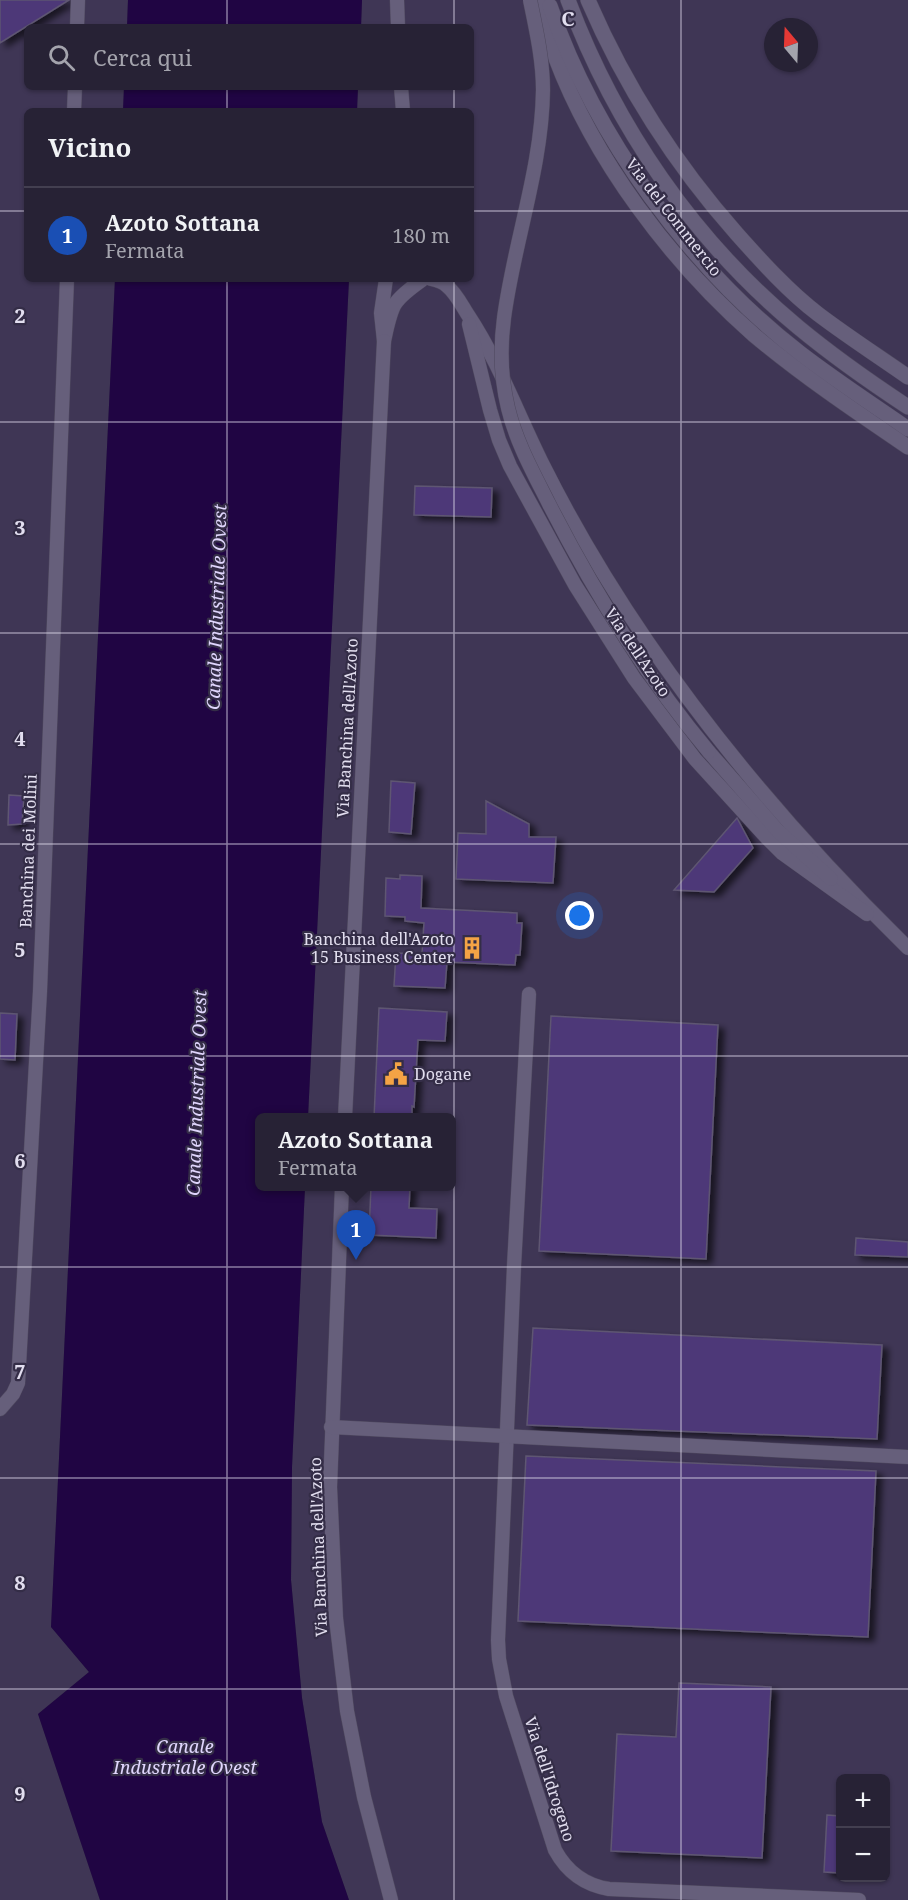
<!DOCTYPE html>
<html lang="it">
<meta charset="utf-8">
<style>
:root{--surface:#272235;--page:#2f2a3d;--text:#f1f3f6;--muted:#a4a4ad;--line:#433f50;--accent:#1a73e8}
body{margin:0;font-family:"Noto Serif",serif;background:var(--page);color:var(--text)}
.controls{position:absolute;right:18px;bottom:18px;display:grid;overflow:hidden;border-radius:9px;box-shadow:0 2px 4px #0004}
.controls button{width:54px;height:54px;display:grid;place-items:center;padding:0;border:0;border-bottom:2px solid var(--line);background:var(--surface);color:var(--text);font:30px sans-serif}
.compass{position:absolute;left:764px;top:18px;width:54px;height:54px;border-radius:50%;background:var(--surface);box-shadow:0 2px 4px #0004;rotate:341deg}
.you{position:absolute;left:580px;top:916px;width:21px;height:21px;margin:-15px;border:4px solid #fff;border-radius:50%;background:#1a73e8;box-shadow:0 0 0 9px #1a73e833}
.badge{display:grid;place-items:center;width:39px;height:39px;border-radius:50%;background:var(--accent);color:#fff;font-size:20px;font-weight:700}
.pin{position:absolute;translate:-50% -50px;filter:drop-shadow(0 2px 3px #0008)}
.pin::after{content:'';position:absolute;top:32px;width:21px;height:18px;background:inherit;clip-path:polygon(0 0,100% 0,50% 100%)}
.popup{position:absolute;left:255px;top:1113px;width:201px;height:78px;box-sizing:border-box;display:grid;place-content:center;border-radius:9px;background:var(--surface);filter:drop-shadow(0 2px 4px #0005);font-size:20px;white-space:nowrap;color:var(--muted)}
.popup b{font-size:22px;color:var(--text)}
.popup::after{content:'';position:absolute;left:50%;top:100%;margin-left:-12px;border:12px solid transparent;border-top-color:var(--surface)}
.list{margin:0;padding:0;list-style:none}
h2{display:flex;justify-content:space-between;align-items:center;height:78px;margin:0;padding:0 24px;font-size:26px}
h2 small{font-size:20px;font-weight:400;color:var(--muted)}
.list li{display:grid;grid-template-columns:39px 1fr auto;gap:18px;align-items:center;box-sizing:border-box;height:96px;padding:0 24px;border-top:2px solid var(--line)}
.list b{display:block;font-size:22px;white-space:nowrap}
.list p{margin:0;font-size:20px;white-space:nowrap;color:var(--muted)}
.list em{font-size:20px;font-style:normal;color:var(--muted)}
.icon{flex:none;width:33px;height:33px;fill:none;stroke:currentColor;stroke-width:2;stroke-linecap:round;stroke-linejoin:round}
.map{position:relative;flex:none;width:908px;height:1900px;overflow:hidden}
.search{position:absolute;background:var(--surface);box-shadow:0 2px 4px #0004;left:24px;top:24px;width:450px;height:66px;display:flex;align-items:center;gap:15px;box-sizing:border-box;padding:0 21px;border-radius:9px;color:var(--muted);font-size:22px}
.panel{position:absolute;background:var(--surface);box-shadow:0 2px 4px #0004;left:24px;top:108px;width:450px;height:174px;border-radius:9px}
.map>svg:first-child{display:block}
.built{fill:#3f3655;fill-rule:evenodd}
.water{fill:#200543}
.building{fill:#4d3878;stroke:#5e5672;stroke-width:1.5;filter:url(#shadow)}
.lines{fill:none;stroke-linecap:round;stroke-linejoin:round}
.street-casing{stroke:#4f495f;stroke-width:15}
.secondary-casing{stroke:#4f495f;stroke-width:16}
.street{stroke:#665f7b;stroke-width:14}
.secondary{stroke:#665f7b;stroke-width:15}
.street-bridge-casing{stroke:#4f495f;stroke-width:15;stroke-linecap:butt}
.street-bridge{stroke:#665f7b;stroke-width:14}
.grid{fill:none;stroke:#e2deef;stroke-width:1.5;stroke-opacity:0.55}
.labels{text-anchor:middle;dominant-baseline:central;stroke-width:4.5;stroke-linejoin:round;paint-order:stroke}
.street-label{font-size:16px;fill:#e2deef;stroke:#342d47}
.poi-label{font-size:16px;fill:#e2deef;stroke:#342d47;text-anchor:end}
.water-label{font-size:18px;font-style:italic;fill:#e0d6fd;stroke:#342d47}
.grid-label{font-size:20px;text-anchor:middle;font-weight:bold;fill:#e2deef;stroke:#342d47;stroke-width:4.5;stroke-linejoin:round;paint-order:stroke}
</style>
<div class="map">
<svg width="908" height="1900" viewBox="0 0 908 1900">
<defs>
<filter id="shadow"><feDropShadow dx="6" dy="4" stdDeviation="3" flood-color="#0009"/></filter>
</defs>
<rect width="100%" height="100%" fill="#342d47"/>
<g class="built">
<polygon points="0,0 128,0 127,27 27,27 27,87 124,87 123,111 27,111 27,279 115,279 51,1627 89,1672 38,1714 100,1900 0,1900"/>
<path d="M362 0H908V1900H349L322 1822 302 1698 291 1580 292 1467 305 1187 452 1186V1118L308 1117 349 279H471V111H357L358 87H471V27H361ZM773 27H809V63H773ZM840 1778H886V1878H840Z"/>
</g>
<g class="water">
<polygon points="128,0 362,0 361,27 127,27"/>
<polygon points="124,87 358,87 357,111 123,111"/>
<polygon points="115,279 349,279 308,1117 260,1118 260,1186 305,1187 292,1467 291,1580 302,1698 322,1822 349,1900 100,1900 38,1714 89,1672 51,1627"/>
</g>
<g class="building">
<polygon points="0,0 69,0 0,43"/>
<polygon points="415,486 492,488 491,517 414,515"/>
<polygon points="391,781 415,783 411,834 389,832"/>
<polygon points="9,795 24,796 22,824 8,825"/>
<polygon points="486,801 529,824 529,837 556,837 553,883 456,879 458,833 486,834"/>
<polygon points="737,818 753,848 714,892 674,890"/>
<polygon points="400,875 422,876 421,908 517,913 517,923 522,923 520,955 516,955 515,965 447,962 445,988 394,986 396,953 422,954 424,923 405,921 405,917 385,916 386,878 400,879"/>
<polygon points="379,1008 447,1012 445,1041 418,1040 414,1107 412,1106 412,1118 374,1118"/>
<polygon points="0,1013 17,1014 15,1060 0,1059"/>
<polygon points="551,1016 718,1025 706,1259 539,1251"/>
<polygon points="371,1186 410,1186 409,1208 437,1209 436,1238 369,1235"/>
<polygon points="856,1238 908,1242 908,1257 855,1255"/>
<polygon points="533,1328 882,1345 877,1439 527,1425"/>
<polygon points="526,1456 876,1471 868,1637 518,1621"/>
<polygon points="679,1683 771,1687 762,1858 611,1851 617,1734 676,1737"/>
<polygon points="827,1815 840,1816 840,1873 824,1872"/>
</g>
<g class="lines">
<g class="street-casing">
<g id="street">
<polyline points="397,0 398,27"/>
<polyline points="77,27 78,0"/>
<polyline points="401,87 403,111"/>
<polyline points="74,111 75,87"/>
<path d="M386 279 381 313 384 341C392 305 391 302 422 280"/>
<path d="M431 279C436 280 443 282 447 286 456 293 462 306 468 315 499 362 518 415 543 465 634 647 763 806 908 948"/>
<polyline points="469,324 490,410 499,440 510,466 575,585 634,678 695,759 767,838 782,853 867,914"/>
<polyline points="709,752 778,831 831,879"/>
<path d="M529 994 514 1266 498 1640 499 1659 506 1696 555 1850C567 1872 584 1885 609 1889L859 1900"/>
<polyline points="345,1118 384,341"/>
<polyline points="342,1186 330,1487 336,1618 347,1711 364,1797 391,1900"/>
<polyline points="0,1409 13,1394 18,1383 40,991 67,279"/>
<polyline points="331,1427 908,1457"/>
</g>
</g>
<g class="secondary-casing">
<g id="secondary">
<path d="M538 0C544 19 548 38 555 56 594 160 671 262 754 335 803 376 855 411 908 447"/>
<path d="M568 0C615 126 694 241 798 327 833 356 870 382 908 407"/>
<path d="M588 0C625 86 675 164 737 234 762 262 788 291 818 314 847 336 878 356 908 377"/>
<path d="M550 6C595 137 690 268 800 353 835 380 872 404 908 429"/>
</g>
</g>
<use href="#street" class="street"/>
<use href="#secondary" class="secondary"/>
<g class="street-bridge-casing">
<path id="street-bridge" d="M530 0C536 29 543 60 543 90 542 168 514 242 504 318 500 348 501 379 508 408 516 442 534 474 549 504 594 592 646 677 709 752"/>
</g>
<use href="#street-bridge" class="street-bridge"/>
</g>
<path class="grid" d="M227 0V27M454 0V27M681 0V1900M227 87V111M454 87V111M0 211H27M471 211H908M227 279V1900M454 279V1900M0 422H908M0 633H908M0 844H908M0 1056H908M0 1267H908M0 1478H908M0 1689H908"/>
<defs>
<g id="building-bare" transform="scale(1.8)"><path d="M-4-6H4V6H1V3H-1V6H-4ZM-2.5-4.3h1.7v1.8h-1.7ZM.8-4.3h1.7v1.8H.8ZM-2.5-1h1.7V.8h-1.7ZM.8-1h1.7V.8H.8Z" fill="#f4a345" stroke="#342d47" stroke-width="2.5" paint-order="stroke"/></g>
<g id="civic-bare" transform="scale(1.8)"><path d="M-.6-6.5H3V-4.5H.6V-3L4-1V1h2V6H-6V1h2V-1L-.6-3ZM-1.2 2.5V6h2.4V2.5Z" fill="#f4a345" stroke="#342d47" stroke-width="2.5" paint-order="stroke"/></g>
</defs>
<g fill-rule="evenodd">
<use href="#building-bare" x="472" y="948"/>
<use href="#civic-bare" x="396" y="1074"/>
</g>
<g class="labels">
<g class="street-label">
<text transform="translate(674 217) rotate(52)">Via del Commercio</text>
<text transform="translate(638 652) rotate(56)">Via dell'Azoto</text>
<text transform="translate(347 728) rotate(-87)">Via Banchina dell'Azoto</text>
<text transform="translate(28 851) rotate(-88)">Banchina dei Molini</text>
<text transform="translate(318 1547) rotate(-92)">Via Banchina dell'Azoto</text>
<text transform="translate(550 1779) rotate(72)">Via dell'Idrogeno</text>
</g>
<g class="poi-label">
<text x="454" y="939">Banchina dell'Azoto<tspan x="454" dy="18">15 Business Center</tspan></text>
<text x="414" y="1074" text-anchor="start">Dogane</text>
</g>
<g class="water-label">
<text transform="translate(216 607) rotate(-88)">Canale Industriale Ovest</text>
<text transform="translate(196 1093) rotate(-88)">Canale Industriale Ovest</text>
<text x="185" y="1746">Canale<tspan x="185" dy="21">Industriale Ovest</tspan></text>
</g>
</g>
<g class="grid-label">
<text x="568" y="26">C</text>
<text x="20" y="323">2</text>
<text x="20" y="535">3</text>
<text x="20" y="746">4</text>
<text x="20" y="957">5</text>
<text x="20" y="1168">6</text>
<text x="20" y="1379">7</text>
<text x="20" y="1590">8</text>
<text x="20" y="1801">9</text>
</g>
</svg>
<div class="controls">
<button>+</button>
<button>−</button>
</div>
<svg class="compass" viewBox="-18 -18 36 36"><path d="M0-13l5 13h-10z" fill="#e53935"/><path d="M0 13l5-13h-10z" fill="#a4a4ad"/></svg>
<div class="you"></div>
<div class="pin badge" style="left:356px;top:1260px;background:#1a4fb4">1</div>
<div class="popup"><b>Azoto Sottana</b>Fermata</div>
<div class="search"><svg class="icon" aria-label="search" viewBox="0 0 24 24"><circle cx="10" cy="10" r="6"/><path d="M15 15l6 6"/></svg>Cerca qui</div>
<section class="panel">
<h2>Vicino<small></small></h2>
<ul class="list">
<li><span class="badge" style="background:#1a4fb4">1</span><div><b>Azoto Sottana</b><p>Fermata</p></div><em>180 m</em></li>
</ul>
</section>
</div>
